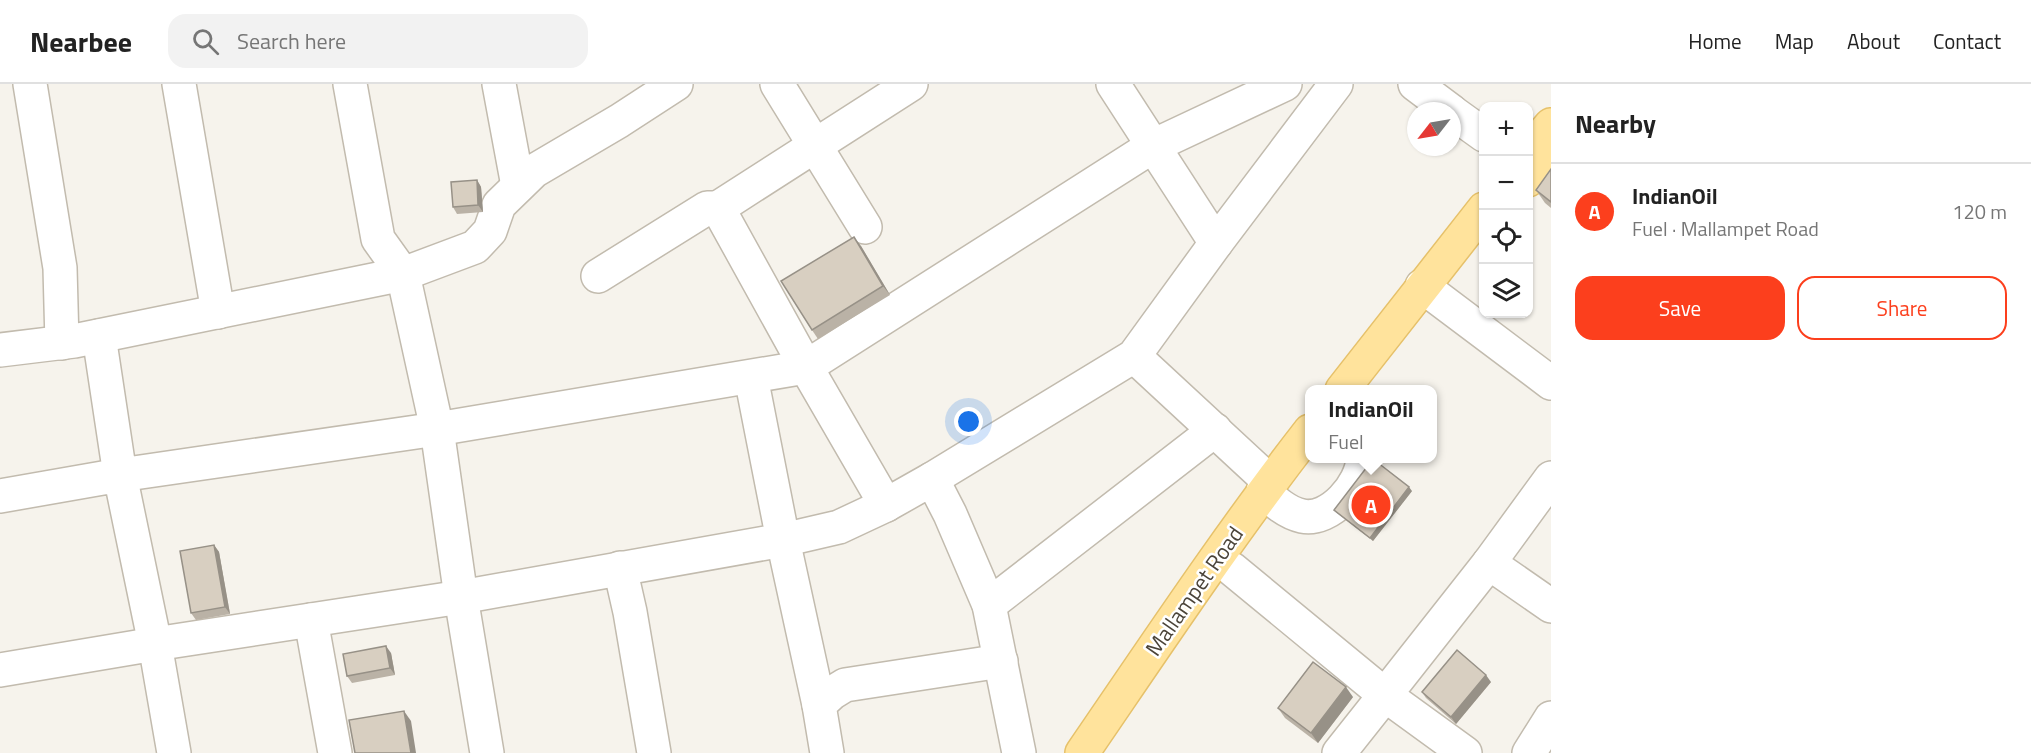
<!DOCTYPE html>
<meta charset="utf-8">
<style>
:root{--surface:#fff;--page:#f2f2f2;--text:#222;--muted:#767676;--line:#e0e0e0;--accent:#fc3f1d}
body{margin:0;font-family:"Titillium Web",sans-serif;background:var(--page);color:var(--text)}
.controls{position:absolute;right:18px;top:18px;display:grid;overflow:hidden;border-radius:12px;box-shadow:0 2px 4px #0004}
.controls button{width:54px;height:54px;display:grid;place-items:center;padding:0;border:0;border-bottom:2px solid var(--line);background:var(--surface);color:var(--text);font:30px sans-serif}
.compass{position:absolute;left:1407px;top:18px;width:54px;height:54px;border-radius:50%;background:var(--surface);box-shadow:0 2px 4px #0004;rotate:239deg}
.you{position:absolute;left:969px;top:338px;width:21px;height:21px;margin:-15px;border:4px solid #fff;border-radius:50%;background:#1a73e8;box-shadow:0 0 0 9px #1a73e833}
.badge{display:grid;place-items:center;width:39px;height:39px;border-radius:50%;background:var(--accent);color:#fff;font-size:20px;font-weight:700}
.pin{position:absolute;translate:-50% -50%;border:3px solid #fff;box-shadow:0 2px 6px #0006}
.popup{position:absolute;left:1305px;top:301px;width:132px;height:78px;box-sizing:border-box;display:grid;place-content:center;border-radius:12px;background:var(--surface);filter:drop-shadow(0 2px 4px #0005);font-size:20px;white-space:nowrap;color:var(--muted)}
.popup b{font-size:22px;color:var(--text)}
.popup::after{content:'';position:absolute;left:50%;top:100%;margin-left:-12px;border:12px solid transparent;border-top-color:var(--surface)}
.list{margin:0;padding:0;list-style:none}
h2{display:flex;justify-content:space-between;align-items:center;height:78px;margin:0;padding:0 24px;font-size:26px}
h2 small{font-size:20px;font-weight:400;color:var(--muted)}
.list li{display:grid;grid-template-columns:39px 1fr auto;gap:18px;align-items:center;box-sizing:border-box;height:96px;padding:0 24px;border-top:2px solid var(--line)}
.list b{display:block;font-size:22px;white-space:nowrap}
.list p{margin:0;font-size:20px;white-space:nowrap;color:var(--muted)}
.list em{font-size:20px;font-style:normal;color:var(--muted)}
.actions{display:flex;gap:12px;padding:18px 24px}
.actions a{flex:1;padding:14px 0;border:2px solid var(--accent);border-radius:18px;text-align:center;font-size:21px;color:var(--accent)}
.actions .main{background:var(--accent);color:#fff}
.icon{flex:none;width:33px;height:33px;fill:none;stroke:currentColor;stroke-width:2;stroke-linecap:round;stroke-linejoin:round}
.map{position:relative;flex:none;width:1551px;height:669px;overflow:hidden}
header{display:flex;align-items:center;gap:36px;box-sizing:border-box;height:84px;padding:0 30px;background:var(--surface);border-bottom:2px solid var(--line)}
header strong{font-size:28px}
nav{display:flex;gap:33px;margin-inline-start:auto;font-size:21px}
.search{width:420px;height:54px;background:var(--page);display:flex;align-items:center;gap:15px;box-sizing:border-box;padding:0 21px;border-radius:18px;color:var(--muted);font-size:22px}
main{display:flex}
aside{flex:1;background:var(--surface)}
.map>svg:first-child{display:block}
.lines{fill:none;stroke-linecap:round;stroke-linejoin:round}
.minor-casing{stroke:#c2bbae;stroke-width:36}
.major-casing{stroke:#e6c16a;stroke-width:36}
.minor{stroke:#fff;stroke-width:33}
.major{stroke:#ffe39c;stroke-width:33}
.wall{fill:#bab2a6}
.shaded-wall{fill:#979187}
.building{fill:#d8cfc1;stroke:#979187;stroke-width:1.5}
.labels{text-anchor:middle;dominant-baseline:central;stroke-width:5;stroke-linejoin:round;paint-order:stroke}
.street-label{font-size:22px;fill:#4b4439;stroke:#fff}
</style>
<header>
<strong>Nearbee</strong>
<div class="search"><svg class="icon" aria-label="search" viewBox="0 0 24 24"><circle cx="10" cy="10" r="6"/><path d="M15 15l6 6"/></svg>Search here</div>
<nav><a>Home</a><a>Map</a><a>About</a><a>Contact</a></nav>
</header>
<main>
<div class="map">
<svg width="1551" height="669" viewBox="0 0 1551 669">
<rect width="100%" height="100%" fill="#f6f3ec"/>
<g class="lines">
<g class="minor-casing">
<g id="minor">
<polyline points="30,0 60,184 62,259"/>
<polyline points="179,0 218,228"/>
<polyline points="350,0 378,155 403,190 437,345 461,513 487,669"/>
<polyline points="499,0 518,102"/>
<polyline points="777,0 865,143"/>
<polyline points="1113,0 1216,159"/>
<polyline points="1415,0 1451,27"/>
<polyline points="1452,28 1484,51"/>
<polyline points="718,124 911,0"/>
<polyline points="598,192 707,124 718,124 806,283 886,421 932,395 950,430 989,521 1019,669"/>
<polyline points="1422,202 1551,299"/>
<polyline points="99,252 120,391 437,345 806,283 1153,62 1285,0"/>
<polyline points="0,266 74,257 403,190 475,163 490,147 499,121 534,87 619,37 676,0"/>
<polyline points="1134,272 1270,398"/>
<polyline points="751,293 783,456 819,621"/>
<polyline points="932,395 1134,272 1216,159 1336,0"/>
<path d="M1263 407C1274 417 1287 429 1302 432 1330 438 1362 401 1363 374"/>
<polyline points="0,412 120,391 155,560 461,513 783,456 839,443 886,421"/>
<polyline points="1489,479 1551,522"/>
<polyline points="620,484 630,528 654,669"/>
<polyline points="1232,485 1385,611 1339,669"/>
<polyline points="989,521 1215,346"/>
<polyline points="311,536 335,669"/>
<polyline points="0,586 155,560 174,669"/>
<polyline points="827,669 819,621 832,609 845,601 1001,577"/>
<polyline points="1465,669 1385,611 1489,479 1551,394"/>
<polyline points="1529,669 1551,634"/>
</g>
</g>
<g class="major-casing">
<g id="major">
<polyline points="1528,68 1551,41"/>
<polyline points="1528,96 1551,69"/>
<polyline points="1342,306 1484,125"/>
<path d="M1082 669C1156 561 1229 451 1310 347"/>
</g>
</g>
<use href="#minor" class="minor"/>
<use href="#major" class="major"/>
</g>
<g class="wall">
<polygon points="1551,85 1551,124 1545,119 1536,106"/>
<polygon points="477,96 481,103 483,128 457,130 453,123"/>
<polygon points="861,162 890,211 818,255 812,246"/>
<polygon points="1412,407 1373,457 1337,429 1334,426"/>
<polygon points="214,461 219,468 230,530 196,536 191,529"/>
<polygon points="391,569 395,591 352,599 347,592"/>
<polygon points="1491,598 1456,640 1426,614 1422,608"/>
<polygon points="1353,613 1318,659 1285,634 1278,624"/>
</g>
<g class="shaded-wall">
<polygon points="477,96 481,103 483,128 478,121"/>
<polygon points="854,153 861,162 890,211 883,202"/>
<polygon points="1409,403 1412,407 1373,457 1370,454"/>
<polygon points="214,461 219,468 230,530 225,523"/>
<polygon points="386,562 391,569 395,591 390,584"/>
<polygon points="1486,591 1491,598 1456,640 1451,633"/>
<polygon points="1346,603 1353,613 1318,659 1311,649"/>
<polygon points="404,627 411,637 416,669 411,669"/>
</g>
<g class="building">
<polygon points="1551,85 1551,118 1536,106"/>
<polygon points="477,96 478,121 453,123 451,98"/>
<polygon points="854,153 883,202 812,246 781,197"/>
<polygon points="1373,375 1409,403 1370,454 1334,426"/>
<polygon points="214,461 225,523 191,529 180,467"/>
<polygon points="386,562 390,584 347,592 343,570"/>
<polygon points="1457,566 1486,591 1451,633 1422,608"/>
<polygon points="1313,578 1346,603 1311,649 1278,624"/>
<polygon points="404,627 411,669 355,669 349,636"/>
</g>
<g class="labels">
<g class="street-label">
<text transform="translate(1194 507) rotate(-55)">Mallampet Road</text>
</g>
</g>
</svg>
<div class="controls">
<button>+</button>
<button>−</button>
<button><svg class="icon" aria-label="locate" viewBox="0 0 24 24"><circle cx="12" cy="12" r="6"/><path d="M12 2v4M12 18v4M2 12h4M18 12h4"/></svg></button>
<button><svg class="icon" aria-label="layers" viewBox="0 0 24 24"><path d="M12 4l9 5-9 5-9-5zM3 14l9 5 9-5"/></svg></button>
</div>
<svg class="compass" viewBox="-18 -18 36 36"><path d="M0-13l5 13h-10z" fill="#e53935"/><path d="M0 13l5-13h-10z" fill="#767676"/></svg>
<div class="you"></div>
<div class="pin badge" style="left:1371px;top:421px">A</div>
<div class="popup"><b>IndianOil</b>Fuel</div>
</div>
<aside>
<h2>Nearby<small></small></h2>
<ul class="list">
<li><span class="badge">A</span><div><b>IndianOil</b><p>Fuel · Mallampet Road</p></div><em>120 m</em></li>
</ul>
<div class="actions"><a class="main">Save</a><a>Share</a></div>
</aside>
</main>
